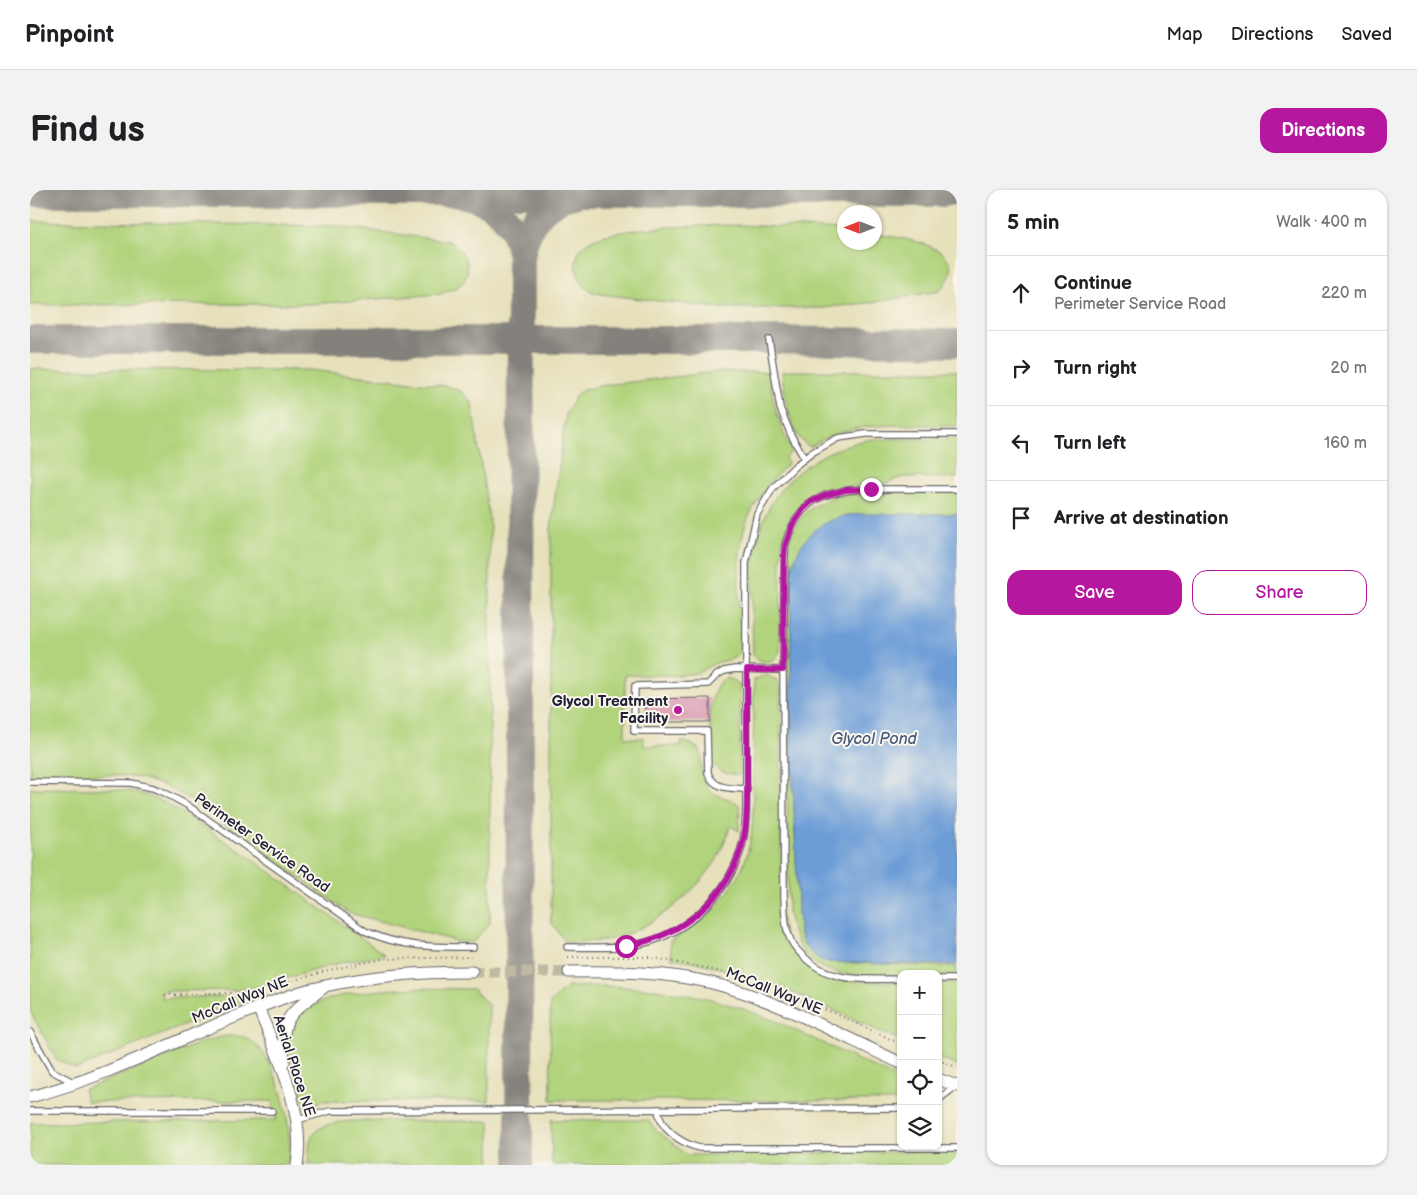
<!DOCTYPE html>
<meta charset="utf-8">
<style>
:root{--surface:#fff;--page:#f2f2f2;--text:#202124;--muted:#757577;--line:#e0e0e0;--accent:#b5179e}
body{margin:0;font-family:"Balsamiq Sans",sans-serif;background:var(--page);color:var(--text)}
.controls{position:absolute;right:15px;bottom:15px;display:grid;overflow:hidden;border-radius:10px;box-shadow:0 1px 4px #0004}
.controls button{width:45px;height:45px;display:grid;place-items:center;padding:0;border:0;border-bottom:1px solid var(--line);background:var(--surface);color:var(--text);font:25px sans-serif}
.compass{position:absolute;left:807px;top:15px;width:45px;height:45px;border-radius:50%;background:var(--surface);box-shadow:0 1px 4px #0004;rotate:270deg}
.stop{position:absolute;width:15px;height:15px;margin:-11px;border:4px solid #b5179e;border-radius:50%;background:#fff}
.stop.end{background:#b5179e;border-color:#fff;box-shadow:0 1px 5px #0008}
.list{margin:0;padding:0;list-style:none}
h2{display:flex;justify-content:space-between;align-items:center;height:65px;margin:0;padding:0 20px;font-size:21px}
h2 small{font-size:16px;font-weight:400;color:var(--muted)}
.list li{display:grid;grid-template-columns:32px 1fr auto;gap:15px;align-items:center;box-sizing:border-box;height:75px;padding:0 20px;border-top:1px solid var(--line)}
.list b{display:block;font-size:19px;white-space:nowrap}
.list p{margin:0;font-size:16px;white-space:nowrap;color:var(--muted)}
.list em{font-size:16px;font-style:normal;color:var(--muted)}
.actions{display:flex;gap:10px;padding:15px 20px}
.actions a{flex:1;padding:11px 0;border:1px solid var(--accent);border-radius:15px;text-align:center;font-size:18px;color:var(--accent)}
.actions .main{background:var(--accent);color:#fff}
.icon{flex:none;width:28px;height:28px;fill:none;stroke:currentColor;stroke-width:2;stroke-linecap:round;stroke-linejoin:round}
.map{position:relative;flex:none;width:927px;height:975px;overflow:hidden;border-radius:15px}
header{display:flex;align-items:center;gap:30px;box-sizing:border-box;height:70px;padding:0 25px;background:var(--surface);border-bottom:1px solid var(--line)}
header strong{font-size:24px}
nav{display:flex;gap:28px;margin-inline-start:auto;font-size:18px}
.intro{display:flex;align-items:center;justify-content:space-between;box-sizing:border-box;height:120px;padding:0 30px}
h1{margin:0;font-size:35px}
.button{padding:12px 22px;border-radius:15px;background:var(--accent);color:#fff;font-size:18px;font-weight:700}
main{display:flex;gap:30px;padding:0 30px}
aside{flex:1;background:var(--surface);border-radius:15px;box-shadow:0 1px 4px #0004}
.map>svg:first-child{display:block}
.green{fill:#b1d37b;stroke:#6a7a5b}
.water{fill:#6d9dd7;stroke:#486089}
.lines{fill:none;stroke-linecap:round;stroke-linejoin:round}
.taxiway{stroke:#84817b;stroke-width:28}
.building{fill:#d692ab}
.street-tunnel{stroke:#bfbaa1;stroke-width:11;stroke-dasharray:11 5.5;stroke-linecap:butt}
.lane-casing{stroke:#676468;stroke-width:8}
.street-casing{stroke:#676468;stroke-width:13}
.path{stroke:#676468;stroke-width:2;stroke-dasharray:1 4;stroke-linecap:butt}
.lane{stroke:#fff;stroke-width:5.5}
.street{stroke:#fff;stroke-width:11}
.route{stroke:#b5179e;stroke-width:6}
.poi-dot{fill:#b5179e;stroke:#fbf7ec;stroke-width:2}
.labels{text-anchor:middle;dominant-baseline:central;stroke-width:4;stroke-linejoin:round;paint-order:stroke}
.poi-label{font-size:15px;font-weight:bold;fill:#22223b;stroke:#fbf7ec;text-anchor:end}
.street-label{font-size:15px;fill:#22223b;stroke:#fbf7ec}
.water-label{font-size:16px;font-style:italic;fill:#445981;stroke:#fbf7ec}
</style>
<header>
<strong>Pinpoint</strong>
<nav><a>Map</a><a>Directions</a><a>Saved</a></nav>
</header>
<div class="intro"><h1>Find us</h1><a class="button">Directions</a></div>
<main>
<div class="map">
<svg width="927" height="975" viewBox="0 0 927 975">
<rect width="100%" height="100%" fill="#fbf7ec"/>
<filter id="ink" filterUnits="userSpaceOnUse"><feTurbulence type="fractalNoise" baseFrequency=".02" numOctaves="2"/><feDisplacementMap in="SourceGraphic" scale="10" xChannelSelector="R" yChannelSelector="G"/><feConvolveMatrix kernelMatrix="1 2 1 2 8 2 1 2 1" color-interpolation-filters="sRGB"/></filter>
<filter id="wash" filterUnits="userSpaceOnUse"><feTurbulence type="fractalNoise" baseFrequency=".0096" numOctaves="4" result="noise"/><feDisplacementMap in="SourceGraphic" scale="20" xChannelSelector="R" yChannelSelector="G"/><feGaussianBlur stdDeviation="1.12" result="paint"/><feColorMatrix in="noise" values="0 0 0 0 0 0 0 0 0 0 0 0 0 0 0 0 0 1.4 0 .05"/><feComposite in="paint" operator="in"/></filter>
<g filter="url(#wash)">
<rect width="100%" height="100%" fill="#e6e0bb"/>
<g class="green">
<path d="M0 31 306 36 418 51C435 58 446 82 429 96 424 100 416 101 410 104L282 114 0 115Z"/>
<path d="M709 35 814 40V52H844L845 44C864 47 923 53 921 81 920 89 914 95 909 101L845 112 792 118H688L578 105C573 104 567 104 563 102 545 94 540 66 555 54 578 35 677 36 709 35Z"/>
<path d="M0 179 280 180 417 196C430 200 436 203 442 214L460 336V733L443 752H429L319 723 162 611 138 597 111 588 81 585H0Z"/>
<path d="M752 181H927V236C881 236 819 228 781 257 759 249 754 201 752 181Z"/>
<path d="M686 182H738C743 211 748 235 762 261L755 268 758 273C741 291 723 312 715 336 705 368 710 427 710 462 705 471 695 470 686 473 680 475 676 479 669 482 658 487 611 485 595 485V548H614V556H651V551L661 554 671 561C671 576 670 595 685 604 694 609 703 608 710 616L709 641 701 636C695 649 691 664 683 675 662 706 622 737 586 748 570 752 553 752 536 753L521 732V338L536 224 546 205 553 200 575 195Z"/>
<path d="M842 249H927V288L873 287 851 295 815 297 798 300 781 309 770 319 760 331 753 349 751 373 750 461C744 475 732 474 723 465 722 393 712 320 779 274 799 261 818 253 842 249Z"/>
<path d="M927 303V324L816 325 769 360 763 373 761 385V544L769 741C773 757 781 765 795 772L927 777V786L871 784V786C814 786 769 791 758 721L757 381C758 372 757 362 759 353 766 323 788 310 816 304Z"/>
<path d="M736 485 747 490 751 500V722C752 729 752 738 755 745 774 796 825 792 871 792V851C795 817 724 780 641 768L640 751C681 729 714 694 721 647 724 627 723 606 723 586 723 554 724 522 724 490Z"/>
<path d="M698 488 705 491 710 495V585C697 583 689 584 681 571 681 552 674 491 698 488Z"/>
<polygon points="0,598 80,599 107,602 136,613 215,664 355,765 313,772 216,800 131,801 132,808 215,806 217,810 46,879 27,870 0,821"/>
<polygon points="908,793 927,793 927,876 908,868"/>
<polygon points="576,796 625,799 677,808 711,818 745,831 871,890 871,911 521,910 520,813 536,797"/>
<path d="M384 798 443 799 459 816V911H293L277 917 275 914C270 894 256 868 259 848 264 800 348 801 384 798Z"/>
<path d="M195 846C202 846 211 845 218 849 249 866 265 943 258 975H0V933L246 930 242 911 57 912 53 900 173 852Z"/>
<polygon points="521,930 618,930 624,938 657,965 927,961 927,975 522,975"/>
<path d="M322 931H460V975H278C279 967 279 958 280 951 284 934 308 932 322 931Z"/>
</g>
<path class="water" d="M831 324H927V775L795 772C781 765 773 757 769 741L761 544V385C767 346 794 326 831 324Z"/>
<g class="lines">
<g class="taxiway">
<polyline points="0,3 913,3 927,0"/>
<path d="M422 3C462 7 485 27 491 67L489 975"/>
<path d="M491 67C496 37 512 11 544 5"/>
<polyline points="0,150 739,150 927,153"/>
</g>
</g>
<g id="blocks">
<polygon class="building" points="680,508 680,532 615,532 615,509"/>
</g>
</g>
<g filter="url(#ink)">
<use href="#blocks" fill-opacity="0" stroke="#676468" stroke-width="1"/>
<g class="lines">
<polyline class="street-tunnel" points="442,782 539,782"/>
<g class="lane-casing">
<g id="lane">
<polyline points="739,150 750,218 761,245 774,268"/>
<path d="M0 592 101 593 123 598 135 603 157 615 335 741C372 758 404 757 443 757"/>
<path d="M717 599C701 598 684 600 678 583L677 541H604L605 496 678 494 687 485 694 481 705 479 753 480"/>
<path d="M537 757C561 757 586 759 610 754 657 744 697 705 711 659 715 647 715 634 716 621V373L727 324 743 298 765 276 783 262 808 248 836 244H927"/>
<path d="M871 789C834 789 800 794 772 765 767 760 761 753 759 746 754 734 755 720 754 707L753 480 755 356C770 299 808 299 858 299 881 299 904 299 927 299"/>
<polyline points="908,789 927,789"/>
<polyline points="0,842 22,881 43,892"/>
<polyline points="908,910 926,896"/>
<path d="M628 919C629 939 651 953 669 958H927"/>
<polyline points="0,921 242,921"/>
<polyline points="267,930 300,921 871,918"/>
</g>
</g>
<g class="street-casing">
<g id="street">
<path d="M539 782C587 781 636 782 682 793 748 810 809 845 871 873"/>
<path d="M228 817C247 865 276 923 267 975"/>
<path d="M254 872C250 826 259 825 293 798"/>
<polyline points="908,889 927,896"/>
<path d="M0 907C92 883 175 834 265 804 275 800 285 799 295 796 343 785 391 782 442 782"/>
</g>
</g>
<g class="path">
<polyline points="538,767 619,767 676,778 718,790 804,823 871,854"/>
<polyline points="135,805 225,802 299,780 353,769 441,767"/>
<polyline points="908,870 927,877"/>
</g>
<use href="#lane" class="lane"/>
<use href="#street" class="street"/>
</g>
</g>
<g class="lines" filter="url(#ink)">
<path class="route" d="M596 756C654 746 701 706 714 647 718 627 717 603 717 583 717 548 717 514 717 480H753L754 367 755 356 762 336 773 319 781 312 796 305 815 300 841 299"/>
</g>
<circle class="poi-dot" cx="648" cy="520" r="5"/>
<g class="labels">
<g class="poi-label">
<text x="638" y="511">Glycol Treatment<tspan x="638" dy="17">Facility</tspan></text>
</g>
<g class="street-label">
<text transform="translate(232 653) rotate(35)">Perimeter Service Road</text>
<text transform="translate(744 801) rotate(22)">McCall Way NE</text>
<text transform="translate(210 810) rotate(-22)">McCall Way NE</text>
<text transform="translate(264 876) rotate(72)">Aerial Place NE</text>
</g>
<g class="water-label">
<text x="844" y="549">Glycol Pond</text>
</g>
</g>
</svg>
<div class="controls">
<button>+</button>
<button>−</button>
<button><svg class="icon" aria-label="locate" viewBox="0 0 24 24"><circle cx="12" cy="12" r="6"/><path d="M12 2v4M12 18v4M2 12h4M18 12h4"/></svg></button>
<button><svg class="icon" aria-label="layers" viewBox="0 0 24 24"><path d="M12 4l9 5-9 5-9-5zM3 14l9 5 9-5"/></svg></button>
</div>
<svg class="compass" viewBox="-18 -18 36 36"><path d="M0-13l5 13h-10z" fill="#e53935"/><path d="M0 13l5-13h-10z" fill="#757577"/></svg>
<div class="stop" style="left:596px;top:756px"></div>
<div class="stop end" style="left:841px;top:299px"></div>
</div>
<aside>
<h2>5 min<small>Walk · 400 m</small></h2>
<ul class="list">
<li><svg class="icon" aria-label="ahead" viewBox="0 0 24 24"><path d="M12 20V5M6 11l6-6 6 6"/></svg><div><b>Continue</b><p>Perimeter Service Road</p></div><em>220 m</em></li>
<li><svg class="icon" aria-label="right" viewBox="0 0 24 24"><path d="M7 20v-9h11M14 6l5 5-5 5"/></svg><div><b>Turn right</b></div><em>20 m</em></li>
<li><svg class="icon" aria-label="left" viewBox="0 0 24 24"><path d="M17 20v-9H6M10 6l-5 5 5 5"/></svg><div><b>Turn left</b></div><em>160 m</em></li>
<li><svg class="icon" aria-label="arrive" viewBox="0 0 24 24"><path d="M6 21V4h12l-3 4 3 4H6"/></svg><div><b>Arrive at destination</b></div></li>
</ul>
<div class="actions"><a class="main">Save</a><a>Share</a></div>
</aside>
</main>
